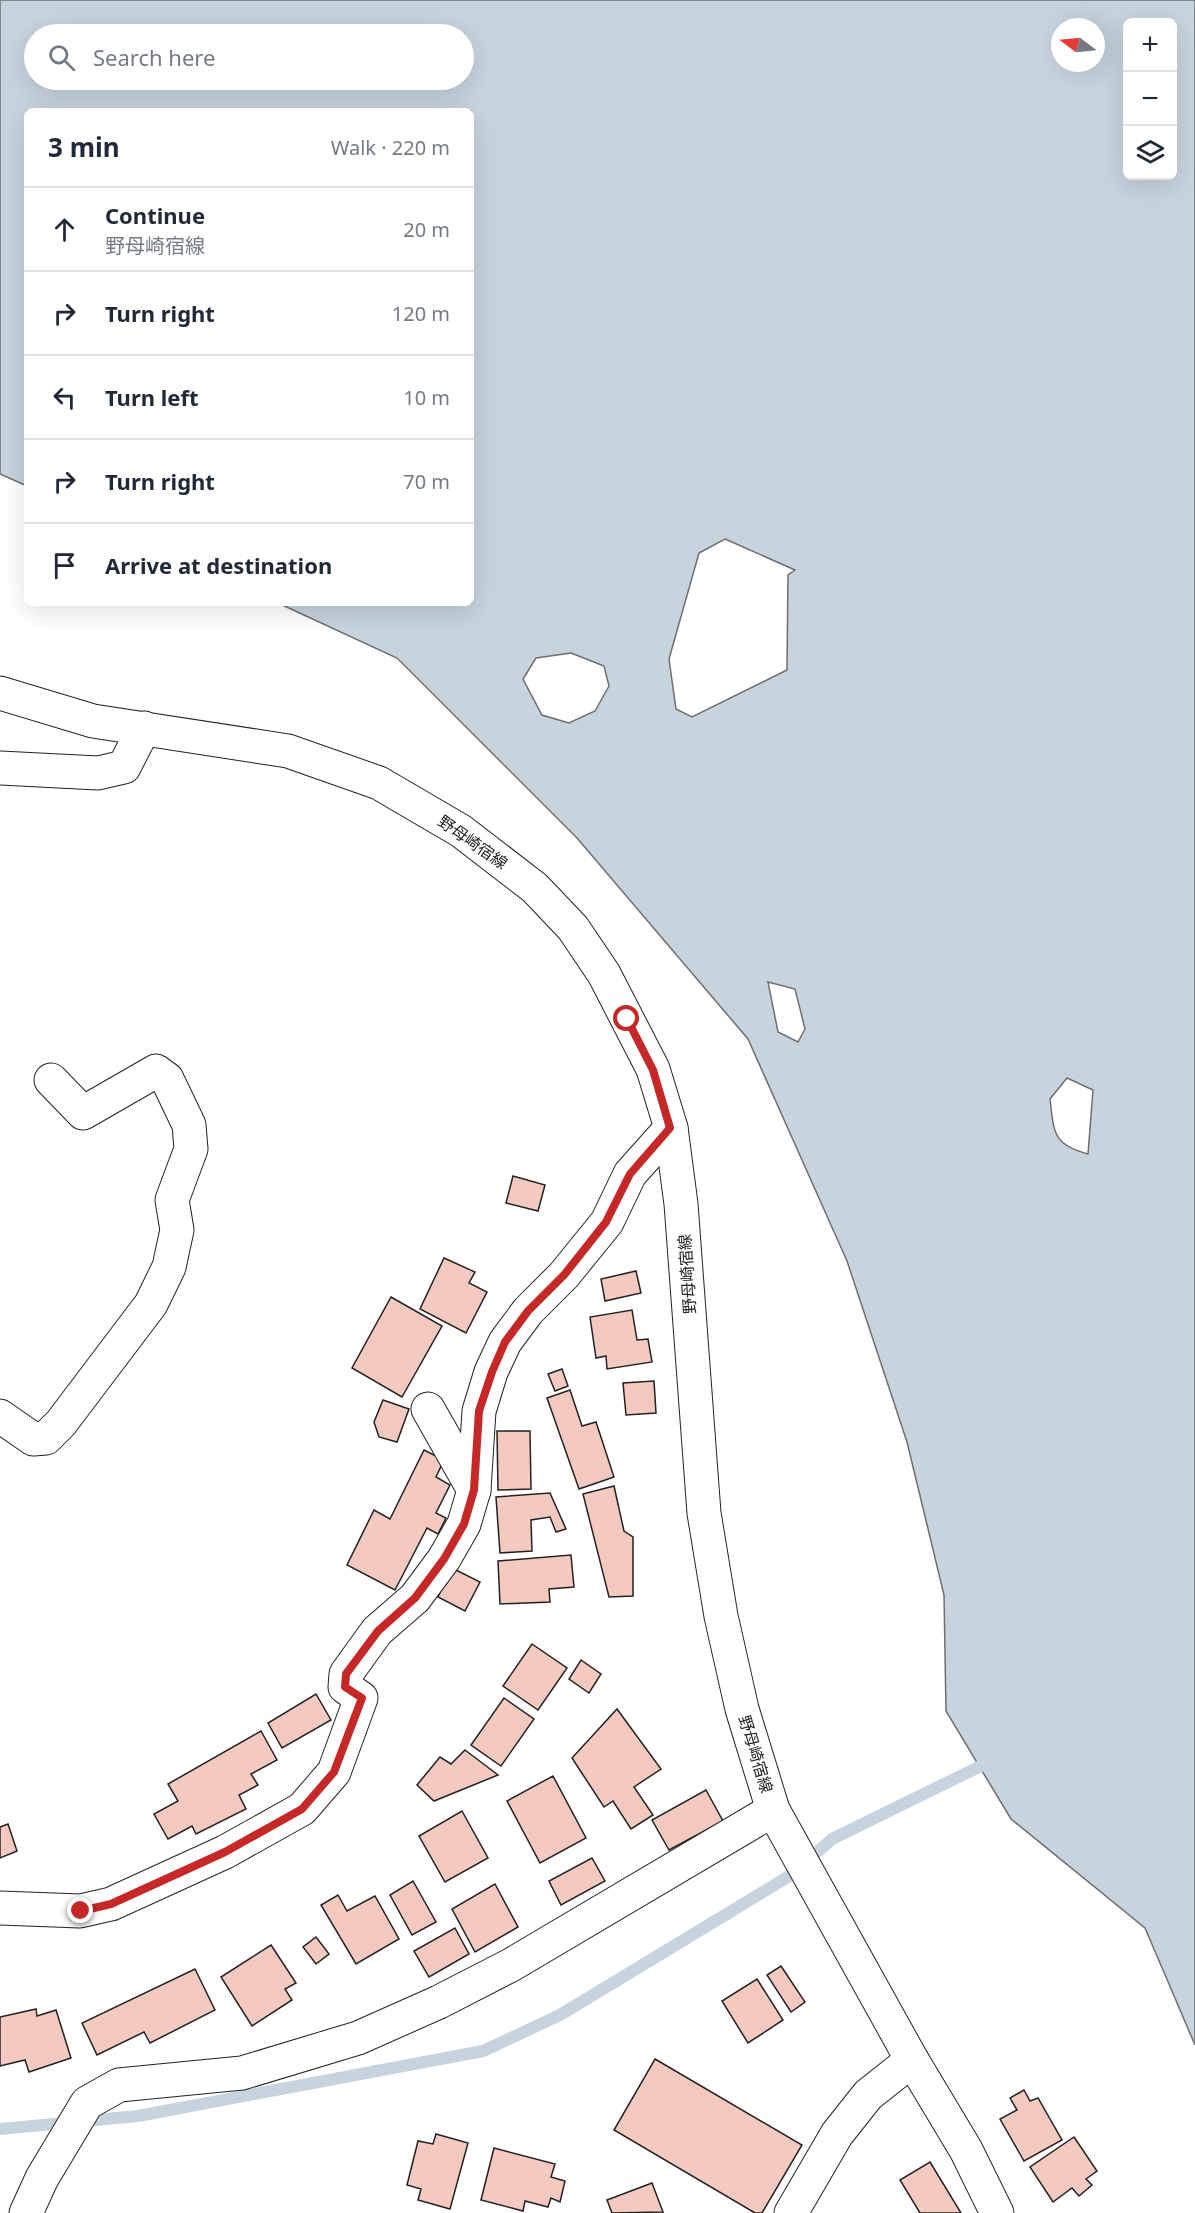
<!DOCTYPE html>
<meta charset="utf-8">
<style>
:root{--surface:#fff;--page:#f2f2f3;--text:#1f2937;--muted:#747a83;--line:#e0e1e3}
body{margin:0;font-family:"Noto Sans","Noto Sans JP",sans-serif;background:var(--page);color:var(--text)}
.controls{position:absolute;right:18px;top:18px;display:grid;overflow:hidden;border-radius:9px;box-shadow:0 6px 24px #0002}
.controls button{width:54px;height:54px;display:grid;place-items:center;padding:0;border:0;border-bottom:2px solid var(--line);background:var(--surface);color:var(--text);font:30px sans-serif}
.compass{position:absolute;left:1051px;top:18px;width:54px;height:54px;border-radius:50%;background:var(--surface);box-shadow:0 6px 24px #0002;rotate:286deg}
.stop{position:absolute;width:18px;height:18px;margin:-14px;border:4px solid #c62828;border-radius:50%;background:#fff}
.stop.end{background:#c62828;border-color:#fff;box-shadow:0 2px 6px #0008}
.list{margin:0;padding:0;list-style:none}
h2{display:flex;justify-content:space-between;align-items:center;height:78px;margin:0;padding:0 24px;font-size:26px}
h2 small{font-size:20px;font-weight:400;color:var(--muted)}
.list li{display:grid;grid-template-columns:39px 1fr auto;gap:18px;align-items:center;box-sizing:border-box;height:84px;padding:0 24px;border-top:2px solid var(--line)}
.list b{display:block;font-size:22px;white-space:nowrap}
.list p{margin:0;font-size:20px;white-space:nowrap;color:var(--muted)}
.list em{font-size:20px;font-style:normal;color:var(--muted)}
.icon{flex:none;width:33px;height:33px;fill:none;stroke:currentColor;stroke-width:2;stroke-linecap:round;stroke-linejoin:round}
.map{position:relative;flex:none;width:1195px;height:2213px;overflow:hidden}
.search{position:absolute;background:var(--surface);box-shadow:0 6px 24px #0002;left:24px;top:24px;width:450px;height:66px;display:flex;align-items:center;gap:15px;box-sizing:border-box;padding:0 21px;border-radius:33px;color:var(--muted);font-size:22px}
.panel{position:absolute;background:var(--surface);box-shadow:0 6px 24px #0002;left:24px;top:108px;width:450px;height:498px;border-radius:9px}
.map>svg:first-child{display:block}
.water{fill:#c7d3dd;stroke:#6f6f6f;stroke-width:1.5;fill-rule:evenodd}
.lines{fill:none;stroke-linecap:round;stroke-linejoin:round}
.stream{stroke:#c7d3dd;stroke-width:12}
.building{fill:#f3c9c0;stroke:#222;stroke-width:1.5}
.minor-casing{stroke:#222;stroke-width:35}
.primary-casing{stroke:#222;stroke-width:35}
.minor{stroke:#fff;stroke-width:33}
.primary{stroke:#fff;stroke-width:33}
.route{stroke:#c62828;stroke-width:8}
.labels{text-anchor:middle;dominant-baseline:central;stroke-width:4.5;stroke-linejoin:round;paint-order:stroke}
.street-label{font-size:16px;fill:#222;stroke:#fff}
</style>
<div class="map">
<svg width="1195" height="2213" viewBox="0 0 1195 2213">
<rect width="100%" height="100%" fill="#fff"/>
<path class="water" d="M0 0H1195V2045L1145 1928 1011 1819 946 1711 944 1595 907 1442 847 1261 748 1039 577 838 397 658 278 603H471V111H27V486L0 474ZM1128 22H1172V176H1128ZM1060 27H1096V63H1060ZM34 34H464V80H34ZM725 539 795 570 788 575 787 670 692 717 676 709 669 659 699 553ZM571 653 604 666 609 686 595 711 569 723 542 715 523 679 536 658ZM768 982 795 989 805 1029 798 1042 778 1032ZM1067 1078 1093 1090 1088 1154C1053 1145 1054 1133 1050 1099Z"/>
<g class="lines">
<polyline class="stream" points="0,2129 138,2116 483,2051 560,2015 791,1875 832,1839 993,1760"/>
</g>
<g class="building">
<polygon points="513,1176 545,1185 538,1211 506,1203"/>
<polygon points="444,1258 475,1272 469,1283 487,1292 466,1333 420,1309"/>
<polygon points="636,1271 641,1293 605,1301 601,1279"/>
<polygon points="391,1297 442,1326 402,1397 352,1368"/>
<polygon points="632,1310 637,1340 648,1339 652,1362 607,1369 606,1356 596,1358 590,1317"/>
<polygon points="562,1369 568,1386 555,1391 548,1374"/>
<polygon points="654,1381 656,1413 626,1415 623,1383"/>
<polygon points="570,1390 582,1426 596,1422 614,1477 579,1489 547,1398"/>
<polygon points="383,1400 409,1409 397,1442 379,1437 374,1422"/>
<polygon points="497,1431 530,1431 531,1489 498,1490"/>
<polygon points="424,1450 444,1460 436,1477 450,1485 436,1513 446,1518 438,1534 427,1528 395,1590 347,1565 374,1510 390,1519"/>
<polygon points="614,1486 624,1531 633,1537 633,1596 609,1597 583,1494"/>
<polygon points="550,1493 566,1529 556,1532 550,1517 531,1520 532,1551 500,1553 496,1497"/>
<polygon points="571,1555 574,1587 549,1589 550,1602 500,1604 498,1561"/>
<polygon points="452,1568 480,1582 465,1611 438,1597"/>
<polygon points="532,1644 567,1668 538,1710 503,1686"/>
<polygon points="581,1660 601,1674 589,1693 569,1679"/>
<polygon points="316,1694 331,1720 282,1748 268,1723"/>
<polygon points="504,1698 534,1719 501,1766 471,1745"/>
<polygon points="617,1709 661,1769 634,1787 653,1815 631,1829 613,1801 604,1807 572,1758"/>
<polygon points="261,1731 277,1760 251,1774 258,1785 239,1795 246,1809 196,1834 192,1826 168,1839 154,1814 178,1801 168,1784"/>
<polygon points="465,1750 498,1775 434,1801 417,1785 440,1757 451,1764"/>
<polygon points="553,1776 586,1838 540,1863 507,1801"/>
<polygon points="706,1790 723,1821 669,1850 652,1820"/>
<polygon points="462,1811 488,1858 445,1882 419,1836"/>
<polygon points="8,1824 17,1851 0,1858 0,1827"/>
<polygon points="592,1858 605,1881 561,1905 549,1881"/>
<polygon points="413,1881 436,1922 412,1935 390,1895"/>
<polygon points="495,1884 518,1927 475,1952 452,1909"/>
<polygon points="338,1895 347,1911 375,1896 399,1939 356,1964 321,1905"/>
<polygon points="455,1928 469,1954 429,1977 414,1951"/>
<polygon points="316,1937 329,1954 316,1964 303,1947"/>
<polygon points="271,1945 296,1983 285,1989 292,2000 252,2026 221,1977"/>
<polygon points="781,1966 805,2002 791,2012 767,1975"/>
<polygon points="195,1969 215,2010 150,2043 144,2032 97,2055 82,2023"/>
<polygon points="757,1979 783,2020 748,2043 722,2001"/>
<polygon points="36,2009 37,2016 56,2010 71,2058 29,2072 25,2060 0,2066 0,2017"/>
<polygon points="655,2059 802,2145 762,2213 755,2213 614,2130"/>
<polygon points="1024,2090 1030,2101 1038,2098 1062,2140 1024,2161 1000,2119 1017,2110 1010,2098"/>
<polygon points="436,2134 468,2143 450,2209 418,2200 421,2189 407,2185 418,2141 433,2144"/>
<polygon points="1074,2137 1097,2171 1086,2179 1092,2185 1079,2196 1072,2188 1053,2202 1030,2167"/>
<polygon points="494,2148 555,2164 551,2177 565,2181 560,2202 551,2198 548,2207 525,2201 523,2211 481,2200"/>
<polygon points="930,2162 961,2213 920,2213 900,2180"/>
<polygon points="652,2183 663,2212 612,2213 607,2200"/>
</g>
<g class="lines">
<g class="minor-casing">
<g id="minor">
<polyline points="0,768 98,773 124,767 144,728"/>
<polyline points="428,1409 474,1490"/>
<polyline points="0,1416 33,1439 46,1438 61,1423 151,1304 169,1267 177,1230 172,1200 191,1149 189,1125 167,1079 156,1071 83,1113 51,1080"/>
<polyline points="0,1908 80,1911 111,1904 225,1852 302,1809 334,1772 361,1698 345,1687 346,1674 377,1631 415,1598 444,1559 464,1524 474,1490 479,1411 491,1372 505,1342 528,1311 564,1275 607,1222 630,1174 671,1128"/>
<polyline points="26,2213 42,2178 87,2103 119,2085 242,2073 358,2038 439,2002 511,1965 773,1810"/>
<polyline points="791,2213 837,2134 868,2095 912,2060"/>
</g>
</g>
<g class="primary-casing">
<polyline id="primary" points="0,693 93,721 288,751 379,783 461,831 535,888 573,928 604,974 653,1069 671,1128 681,1204 704,1513 721,1616 742,1709 773,1810 912,2060 966,2150 997,2213"/>
</g>
<use href="#minor" class="minor"/>
<use href="#primary" class="primary"/>
</g>
<g class="lines">
<polyline class="route" points="81,1911 111,1904 225,1852 302,1809 334,1772 362,1698 345,1687 346,1674 378,1631 415,1598 444,1559 464,1524 474,1490 479,1411 492,1372 505,1342 528,1311 564,1275 606,1222 630,1174 670,1128 653,1070 627,1019"/>
</g>
<g class="labels">
<g class="street-label">
<text transform="translate(473 842) rotate(35)">野母崎宿線</text>
<text transform="translate(687 1274) rotate(-94)">野母崎宿線</text>
<text transform="translate(756 1754) rotate(73)">野母崎宿線</text>
</g>
</g>
</svg>
<div class="controls">
<button>+</button>
<button>−</button>
<button><svg class="icon" aria-label="layers" viewBox="0 0 24 24"><path d="M12 4l9 5-9 5-9-5zM3 14l9 5 9-5"/></svg></button>
</div>
<svg class="compass" viewBox="-18 -18 36 36"><path d="M0-13l5 13h-10z" fill="#e53935"/><path d="M0 13l5-13h-10z" fill="#747a83"/></svg>
<div class="stop" style="left:627px;top:1019px"></div>
<div class="stop end" style="left:81px;top:1911px"></div>
<div class="search"><svg class="icon" aria-label="search" viewBox="0 0 24 24"><circle cx="10" cy="10" r="6"/><path d="M15 15l6 6"/></svg>Search here</div>
<section class="panel">
<h2>3 min<small>Walk · 220 m</small></h2>
<ul class="list">
<li><svg class="icon" aria-label="ahead" viewBox="0 0 24 24"><path d="M12 20V5M6 11l6-6 6 6"/></svg><div><b>Continue</b><p>野母崎宿線</p></div><em>20 m</em></li>
<li><svg class="icon" aria-label="right" viewBox="0 0 24 24"><path d="M7 20v-9h11M14 6l5 5-5 5"/></svg><div><b>Turn right</b></div><em>120 m</em></li>
<li><svg class="icon" aria-label="left" viewBox="0 0 24 24"><path d="M17 20v-9H6M10 6l-5 5 5 5"/></svg><div><b>Turn left</b></div><em>10 m</em></li>
<li><svg class="icon" aria-label="right" viewBox="0 0 24 24"><path d="M7 20v-9h11M14 6l5 5-5 5"/></svg><div><b>Turn right</b></div><em>70 m</em></li>
<li><svg class="icon" aria-label="arrive" viewBox="0 0 24 24"><path d="M6 21V4h12l-3 4 3 4H6"/></svg><div><b>Arrive at destination</b></div></li>
</ul>
</section>
</div>
